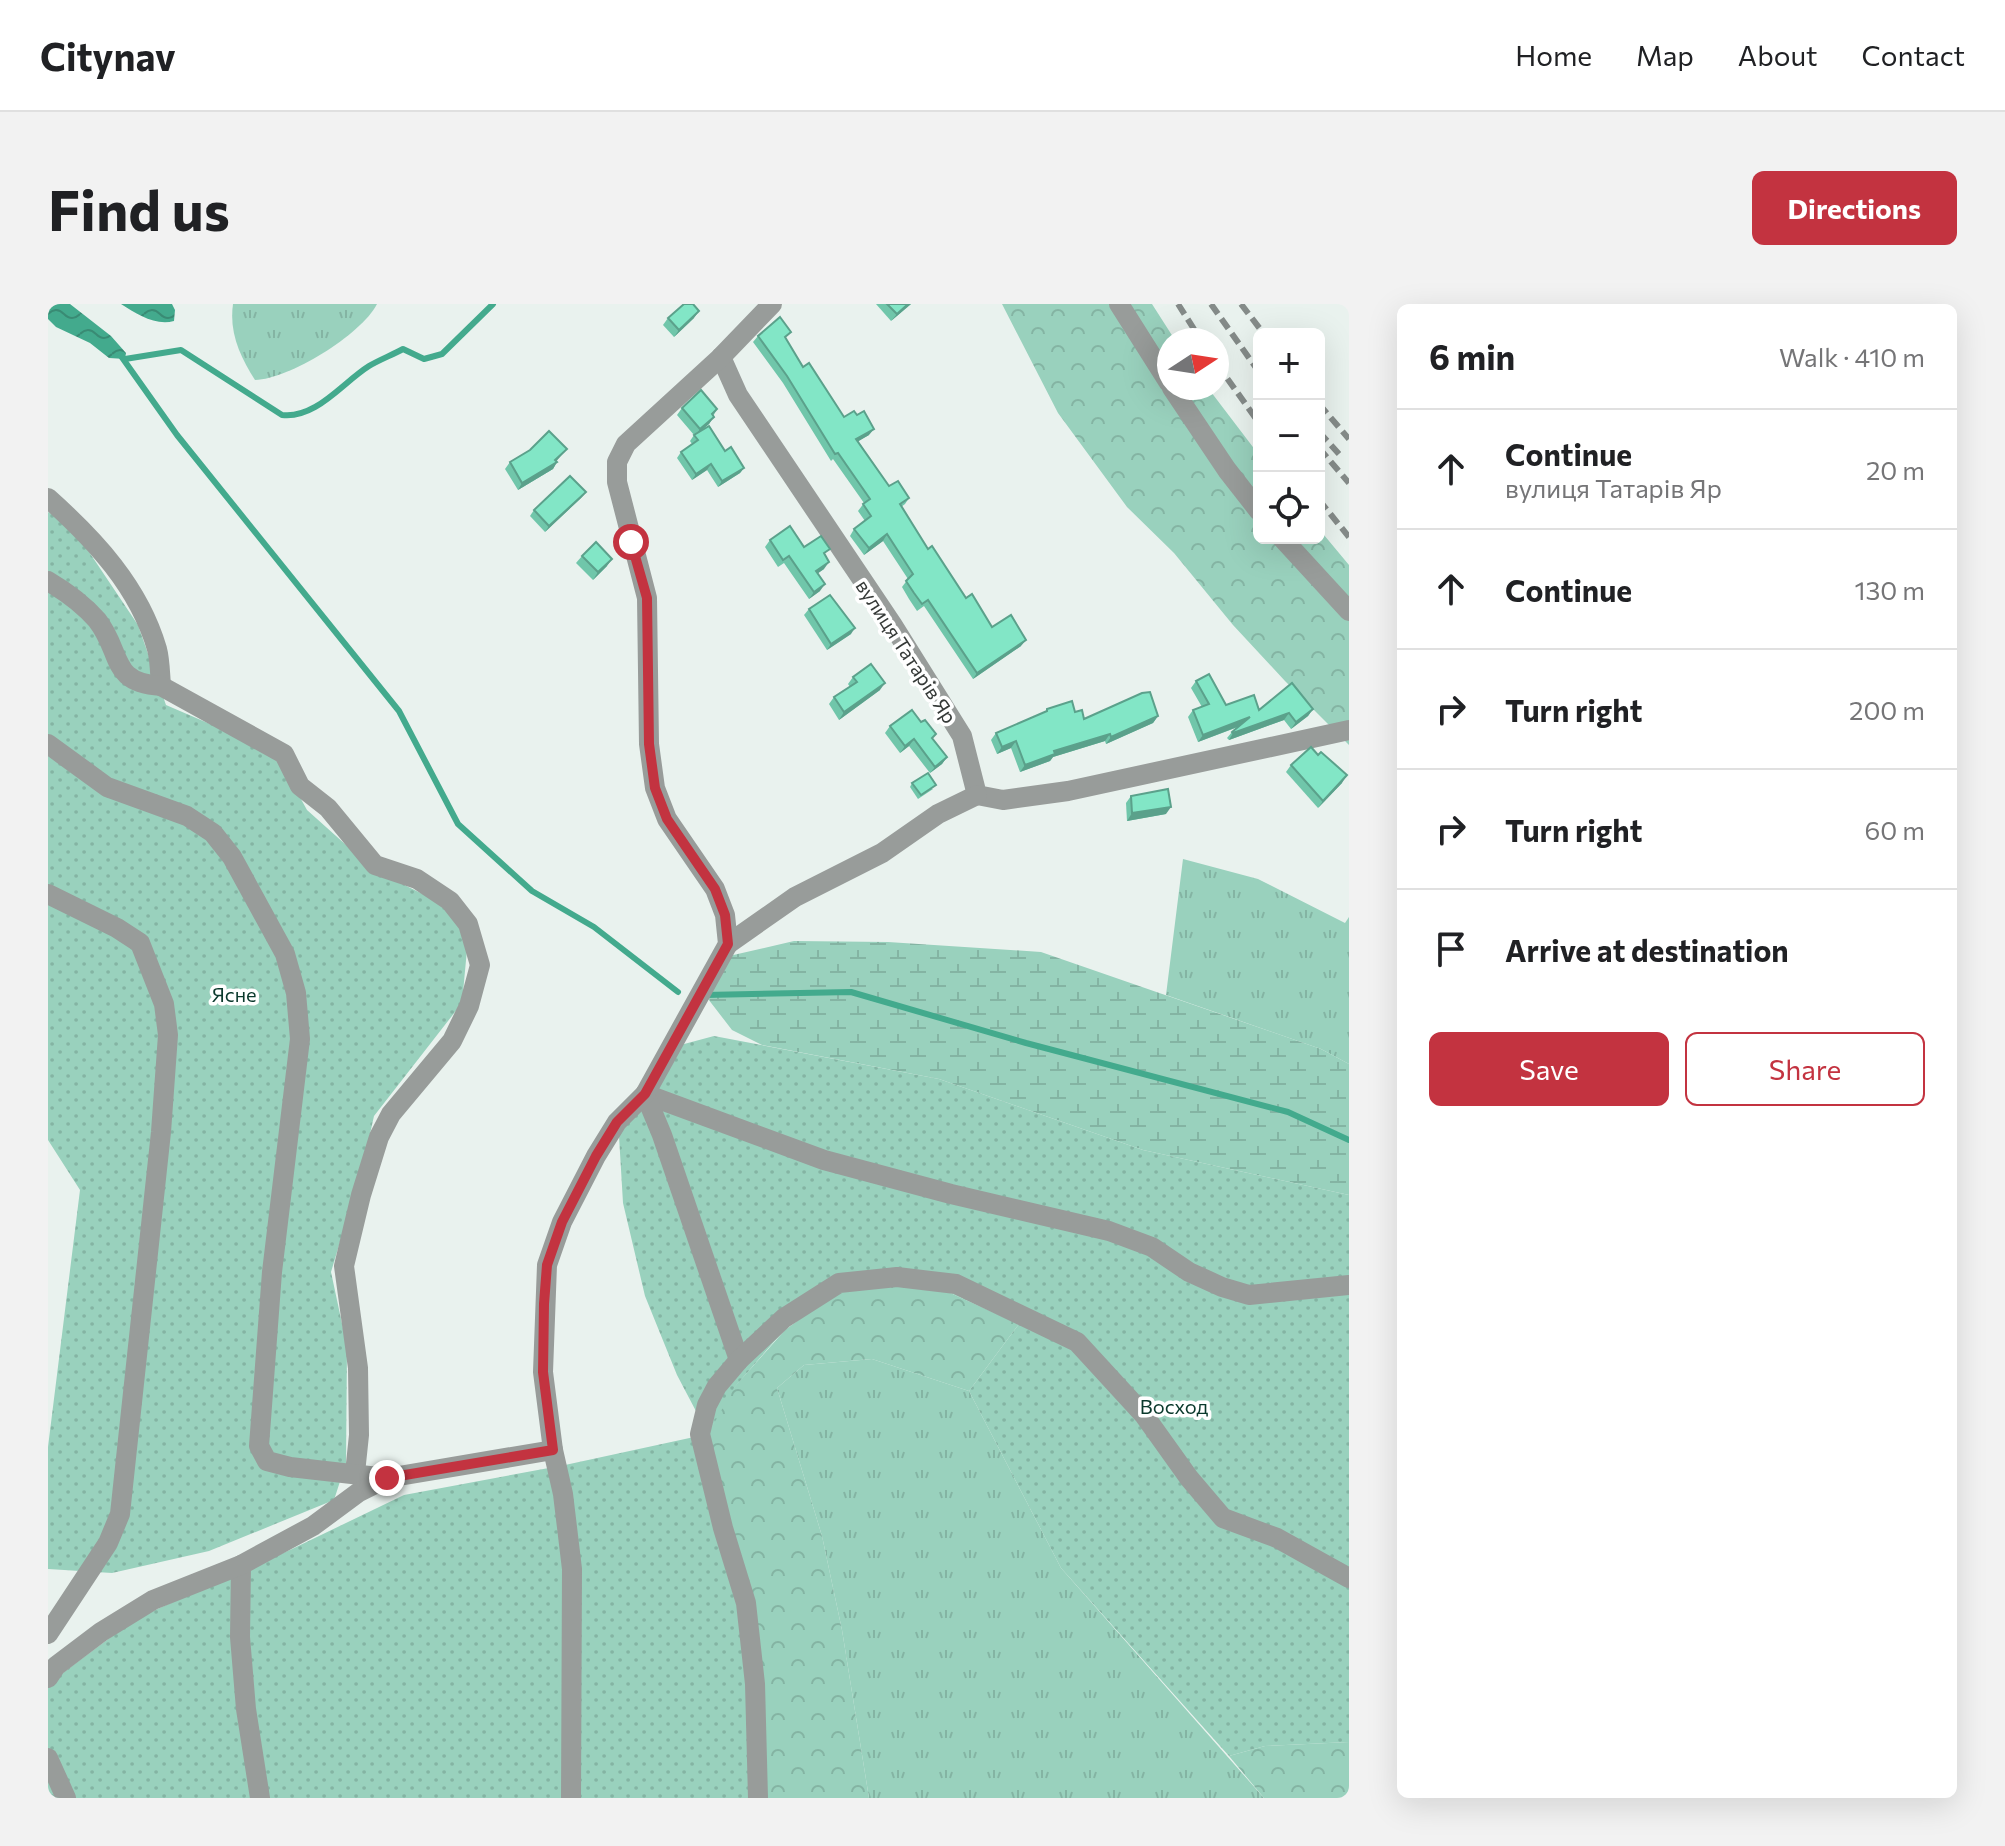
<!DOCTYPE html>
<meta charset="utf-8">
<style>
:root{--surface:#fff;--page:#f2f2f2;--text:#202124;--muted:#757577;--line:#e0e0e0;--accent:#c33340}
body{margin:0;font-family:Commissioner,sans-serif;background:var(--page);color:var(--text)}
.controls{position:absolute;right:24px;top:24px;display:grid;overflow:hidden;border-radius:12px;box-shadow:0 8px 32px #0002}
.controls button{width:72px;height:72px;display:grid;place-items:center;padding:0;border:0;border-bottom:2px solid var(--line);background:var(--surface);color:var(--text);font:40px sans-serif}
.compass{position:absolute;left:1109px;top:24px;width:72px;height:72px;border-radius:50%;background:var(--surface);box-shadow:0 8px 32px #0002;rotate:78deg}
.stop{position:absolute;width:24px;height:24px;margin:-18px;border:6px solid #c33340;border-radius:50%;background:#fff}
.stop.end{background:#c33340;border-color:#fff;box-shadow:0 2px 8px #0008}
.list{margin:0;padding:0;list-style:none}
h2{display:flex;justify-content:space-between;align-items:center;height:104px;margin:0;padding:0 32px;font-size:34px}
h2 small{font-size:26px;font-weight:400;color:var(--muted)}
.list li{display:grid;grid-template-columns:52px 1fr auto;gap:24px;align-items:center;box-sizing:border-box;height:120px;padding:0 32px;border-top:2px solid var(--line)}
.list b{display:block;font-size:30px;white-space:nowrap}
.list p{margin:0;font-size:26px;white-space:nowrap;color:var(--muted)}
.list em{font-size:26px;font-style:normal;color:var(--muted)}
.actions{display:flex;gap:16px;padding:24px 32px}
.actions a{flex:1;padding:18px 0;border:2px solid var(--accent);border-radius:12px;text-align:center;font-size:28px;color:var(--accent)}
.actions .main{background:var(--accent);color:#fff}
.icon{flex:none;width:44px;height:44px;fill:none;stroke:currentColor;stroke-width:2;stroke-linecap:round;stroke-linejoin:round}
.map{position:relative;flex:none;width:1301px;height:1494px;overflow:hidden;border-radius:12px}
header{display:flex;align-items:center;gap:48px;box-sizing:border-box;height:112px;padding:0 40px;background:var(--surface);border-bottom:2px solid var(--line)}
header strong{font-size:38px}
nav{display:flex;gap:44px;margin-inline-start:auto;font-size:28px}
.intro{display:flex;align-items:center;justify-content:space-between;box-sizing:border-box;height:192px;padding:0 48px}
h1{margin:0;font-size:56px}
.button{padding:20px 36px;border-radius:12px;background:var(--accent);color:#fff;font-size:28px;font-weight:700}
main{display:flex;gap:48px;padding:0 48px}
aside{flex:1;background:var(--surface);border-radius:12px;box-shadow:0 8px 32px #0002}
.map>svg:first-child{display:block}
.grass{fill:url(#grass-tufts)}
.forest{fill:url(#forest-crowns)}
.wetland{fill:url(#wetland-marsh)}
.garden{fill:url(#garden-dots)}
.water{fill:url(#water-waves)}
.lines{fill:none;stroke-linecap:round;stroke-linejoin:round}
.stream{stroke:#43aa8d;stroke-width:6}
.minor{stroke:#989c9a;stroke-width:20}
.rail{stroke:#858b89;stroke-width:6;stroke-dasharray:12 6;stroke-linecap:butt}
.wall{fill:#70c6aa}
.shaded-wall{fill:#5ba18b}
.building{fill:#82e6c6;stroke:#5ba18b;stroke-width:2}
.route{stroke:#c33340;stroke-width:10}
.labels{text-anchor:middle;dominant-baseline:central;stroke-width:7;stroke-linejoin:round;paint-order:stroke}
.street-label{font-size:20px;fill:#363a38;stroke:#fff}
.park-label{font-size:20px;fill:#0a392c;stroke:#fff}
</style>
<header>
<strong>Citynav</strong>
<nav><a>Home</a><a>Map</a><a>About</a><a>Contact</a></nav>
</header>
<div class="intro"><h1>Find us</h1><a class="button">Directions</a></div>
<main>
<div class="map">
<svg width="1301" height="1494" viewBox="0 0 1301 1494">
<defs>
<pattern id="grass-tufts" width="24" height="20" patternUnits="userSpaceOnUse" patternTransform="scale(2)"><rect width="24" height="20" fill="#99d1bd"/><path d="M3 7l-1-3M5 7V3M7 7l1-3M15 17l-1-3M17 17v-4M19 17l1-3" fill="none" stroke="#84b4a3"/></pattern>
<pattern id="forest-crowns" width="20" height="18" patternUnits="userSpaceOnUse" patternTransform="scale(2)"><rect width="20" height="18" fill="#99d1bd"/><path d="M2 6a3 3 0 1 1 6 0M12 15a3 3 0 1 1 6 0" fill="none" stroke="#84b4a3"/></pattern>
<pattern id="wetland-marsh" width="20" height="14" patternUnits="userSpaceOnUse" patternTransform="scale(2)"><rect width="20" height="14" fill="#99d1bd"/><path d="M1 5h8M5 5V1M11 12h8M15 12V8" fill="none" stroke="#84b4a3"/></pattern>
<pattern id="garden-dots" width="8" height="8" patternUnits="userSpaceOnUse" patternTransform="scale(2)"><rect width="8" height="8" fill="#99d1bd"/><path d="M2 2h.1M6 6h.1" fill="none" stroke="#84b4a3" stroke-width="1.8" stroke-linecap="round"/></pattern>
<pattern id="water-waves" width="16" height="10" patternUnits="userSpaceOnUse" patternTransform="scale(2)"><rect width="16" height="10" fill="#43aa8d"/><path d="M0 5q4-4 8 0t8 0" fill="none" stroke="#398b74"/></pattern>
</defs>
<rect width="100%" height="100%" fill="#e9f2ee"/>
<g class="grass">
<path d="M185 0H329C313 31 241 75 207 76 192 52 181 29 185 0Z"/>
<polygon points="1135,555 1210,575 1297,619 1301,613 1301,760 1273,745 1118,691"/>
<polygon points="824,1055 921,1087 1013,1264 1216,1494 821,1494 794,1326 774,1232 729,1084 756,1061"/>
</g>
<g class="forest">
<polygon points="954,0 1104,0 1127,36 1121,36 1121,84 1160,84 1211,151 1211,234 1271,234 1271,225 1301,261 1301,441 1237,377 1185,321 1126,249 1079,203 1010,109"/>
<polygon points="851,981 898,987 971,1020 921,1087 824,1055 756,1061 729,1084 774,1232 794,1326 821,1494 716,1494 677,1202 660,1130 682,1088 737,1026 794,984"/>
<polygon points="1301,1438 1301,1494 1216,1494 1181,1452 1217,1442"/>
</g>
<polygon class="wetland" points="746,637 840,638 993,648 1273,745 1301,760 1301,891 1095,846 891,775 714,741 684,726 657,691 681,652"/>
<g class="garden">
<polygon points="0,208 23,221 90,321 118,401 227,448 259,506 326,566 397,601 420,635 414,699 326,812 315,861 283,968 299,1043 298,1159 286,1196 161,1247 64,1269 0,1265 0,1143 32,886 0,836"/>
<polygon points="666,732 891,775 1095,846 1301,891 1301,1438 1217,1442 1181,1452 1013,1264 921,1087 971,1020 898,987 851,981 794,985 737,1025 686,1084 660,1130 677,1202 703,1281 711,1373 716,1494 0,1494 0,1380 87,1315 244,1245 356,1191 517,1161 660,1130 629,1071 597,992 575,899 571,832 625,743"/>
</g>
<g class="water">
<polygon points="0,0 22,0 63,32 78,49 77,55 61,54 42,39 8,23 0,15"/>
<path d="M73 0H124L127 6 126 17C107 22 89 10 73 0Z"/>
</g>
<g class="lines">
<g class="stream">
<polyline points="73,52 129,131 351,407 410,520 484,587 546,623 630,688"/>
<path d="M77 55 133 46 234 111C268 115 294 79 321 62 331 56 344 51 355 45L376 55 394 50 445 0"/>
<polyline points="657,691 803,688 978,739 1240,808 1301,836"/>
</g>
<g class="minor">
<polyline points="1071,0 1121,79"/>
<polyline points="673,53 690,91 844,320 914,432 929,491 955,496 1020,487 1301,426"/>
<polyline points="1124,84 1179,166 1211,207"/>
<path d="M0 194C47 236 91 283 109 345 112 356 112 370 113 382"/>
<polyline points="1234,234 1301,307"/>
<path d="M0 277C17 287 36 301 49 316 75 349 61 379 113 382L236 450 252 482 280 504 327 561 369 575 402 597 420 620 432 661 421 702 404 737 343 810 331 833 313 891 296 962 310 1064 311 1131 307 1169"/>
<polyline points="0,440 59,483 139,512 165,529 184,553 237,650 248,689 252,735 224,968 211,1142 219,1157 242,1163 339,1174"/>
<polyline points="0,590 69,624 92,639 116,700 120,731 113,828 72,1210 60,1239 0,1330"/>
<polyline points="680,640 747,593 834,549 890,510 929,491"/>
<polyline points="597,790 776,856 903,890 1061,927 1104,943 1141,968 1174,983 1201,991 1301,981"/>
<polyline points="597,790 614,831 691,1056"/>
<polyline points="193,1261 192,1333 198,1405 212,1494"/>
<polyline points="0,1374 8,1362 53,1328 105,1296 193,1261 265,1222 311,1188 339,1174 505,1146"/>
<polyline points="0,1454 18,1494"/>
<polyline points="523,1494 524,1265 515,1190 505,1146 495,1068 499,961 514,918 548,852 569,818 597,790 680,640 677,611 667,585 619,515 607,484 601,440 599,294 569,178 569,158 578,140 673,53 724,0"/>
<polyline points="710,1494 707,1380 698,1299 675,1224 652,1130 659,1101 669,1082 691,1056 736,1014 791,979 849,973 908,980 1029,1038 1096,1111 1141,1174 1175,1214 1229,1234 1301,1274"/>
</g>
<g class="rail">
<polyline points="1130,0 1153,36"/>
<polyline points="1163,0 1211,68"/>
<polyline points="1193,0 1216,30"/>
<polyline points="1169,60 1211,119"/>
<polyline points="1271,100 1301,135"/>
<polyline points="1271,128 1291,150"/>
<polyline points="1271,144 1301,179"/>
<polyline points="1271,196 1301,233"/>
</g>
</g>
<g class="wall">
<polygon points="828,0 863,0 843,17"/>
<polygon points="620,14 646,14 626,33 615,21"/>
<polygon points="710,32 755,63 796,113 821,131 810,137 841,182 861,194 857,200 853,203 880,245 918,294 944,323 973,342 925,375 876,302 869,307 861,295 854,283 860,275 835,237 816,251 802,232 806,225 817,217 810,207 816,199 785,155 783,157 735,79 705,38"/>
<polygon points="634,104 669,105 661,120 654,126 696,164 692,169 670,183 659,166 644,176 629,154 633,148 644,140 642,137 646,131 629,111"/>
<polygon points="519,145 508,157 509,158 505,165 470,186 457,165 462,158"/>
<polygon points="538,188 533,194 497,228 482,212 486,206"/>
<polygon points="722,236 756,243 777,252 776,265 770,269 772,287 761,295 736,259 730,263 717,243"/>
<polygon points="534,252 559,262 545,276 528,259"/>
<polygon points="761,305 803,330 779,346 756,311"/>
<polygon points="805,373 832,386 791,416 781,400 786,393 802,383 800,380"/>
<polygon points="1148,377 1178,401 1211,406 1265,405 1260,412 1243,425 1236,416 1181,436 1179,434 1184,428 1190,423 1150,438 1140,413 1145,406 1154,403 1143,384"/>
<polygon points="999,405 1027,408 1036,415 1110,412 1105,419 1058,440 1057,437 1005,453 1002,457 972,468 963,444 949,450 943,436 948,429 996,409"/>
<polygon points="842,422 885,435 899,453 894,460 882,469 861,442 852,449 837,429"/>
<polygon points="1243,461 1294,479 1270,504 1238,468"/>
<polygon points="864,479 885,485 870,495 862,483"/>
<polygon points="1083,492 1118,510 1079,517 1078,499"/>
</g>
<g class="shaded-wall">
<polygon points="860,0 863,0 843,17 849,10"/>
<polygon points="651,7 646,14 626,33 631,26"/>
<polygon points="666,113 661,120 647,132 652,125"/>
<polygon points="826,125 821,131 804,141 808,135"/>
<polygon points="519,145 504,162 509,158 505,165 470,186 474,179 507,156"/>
<polygon points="663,160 659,166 644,176 648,170"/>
<polygon points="696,164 692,169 670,183 674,177"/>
<polygon points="538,188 533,194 497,228 501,222"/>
<polygon points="839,230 835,237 816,251 821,244"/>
<polygon points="564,255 559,262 545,276 550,268"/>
<polygon points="781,258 776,265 763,274 768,267"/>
<polygon points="777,280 772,287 761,295 766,288"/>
<polygon points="807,324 803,330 779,346 783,340"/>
<polygon points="978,336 973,342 925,375 929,369"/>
<polygon points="837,379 832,386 791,416 796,408"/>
<polygon points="1265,405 1260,412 1243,425 1248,418"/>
<polygon points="1241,409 1236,416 1181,436 1185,429"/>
<polygon points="1110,412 1105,419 1058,440 1063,433"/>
<polygon points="1202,413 1197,420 1150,438 1155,431"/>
<polygon points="1062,430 1057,437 1005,453 1002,457 972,468 977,461 1006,447"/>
<polygon points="866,435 861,442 852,449 857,442"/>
<polygon points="968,437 963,444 949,450 954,443"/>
<polygon points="899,453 894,460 882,469 887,463"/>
<polygon points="1299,471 1294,479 1270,504 1275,497"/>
<polygon points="1123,503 1118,510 1079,517 1084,509"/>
</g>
<g class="building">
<polygon points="636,0 645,0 651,7 631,26 620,14"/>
<polygon points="839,0 860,0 849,10"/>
<polygon points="732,13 743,28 737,33 755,63 761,59 796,113 806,107 809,111 816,107 826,125 808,135 841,182 850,177 861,194 852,200 880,245 884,242 918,294 924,290 944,323 963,311 978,336 929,369 880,296 874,300 866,289 858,277 865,270 839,230 821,244 806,225 823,212 815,200 822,195 790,149 787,150 739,72 710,32"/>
<polygon points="653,86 669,105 664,110 666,113 652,125 634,104"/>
<polygon points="661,122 677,147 683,143 696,164 674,177 663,160 648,170 633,148 650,136 646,131"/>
<polygon points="501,127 519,145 507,156 509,158 474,179 462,158 482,146"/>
<polygon points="522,172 538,188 501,222 486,206"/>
<polygon points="742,222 756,243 773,232 782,245 776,249 781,258 768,267 777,280 766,288 741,252 735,256 722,236"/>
<polygon points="548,238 564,255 550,268 534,252"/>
<polygon points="782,291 807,324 783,340 761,305"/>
<polygon points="823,360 837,379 796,408 786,393 809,378 805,373"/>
<polygon points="1161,370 1178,401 1206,391 1211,406 1244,379 1265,405 1248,418 1241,409 1185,429 1184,428 1202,413 1155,431 1145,406 1161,400 1148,377"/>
<polygon points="1102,388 1110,412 1063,433 1062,430 1006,447 1007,450 977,461 968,437 954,443 948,429 999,407 999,405 1024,397 1027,408 1034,406 1036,415 1094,389"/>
<polygon points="864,406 873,418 877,416 888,430 884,434 899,453 887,463 866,435 857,442 842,422"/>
<polygon points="1263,443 1270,451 1273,448 1299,471 1275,497 1243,461"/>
<polygon points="880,469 888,481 873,491 864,479"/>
<polygon points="1120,485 1123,503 1084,509 1083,492"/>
</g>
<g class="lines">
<polyline class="route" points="339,1174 505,1146 495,1068 496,1000 499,961 514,918 548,852 569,818 597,790 680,640 677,611 667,585 619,515 607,484 601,440 599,294 583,238"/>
</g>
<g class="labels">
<g class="street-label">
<text transform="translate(859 347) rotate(57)">вулиця Татарів Яр</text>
</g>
<g class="park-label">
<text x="186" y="690">Ясне</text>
<text x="1126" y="1102">Восход</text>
</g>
</g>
</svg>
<div class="controls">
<button>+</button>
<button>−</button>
<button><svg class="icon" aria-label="locate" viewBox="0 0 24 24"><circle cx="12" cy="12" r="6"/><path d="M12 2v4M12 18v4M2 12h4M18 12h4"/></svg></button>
</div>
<svg class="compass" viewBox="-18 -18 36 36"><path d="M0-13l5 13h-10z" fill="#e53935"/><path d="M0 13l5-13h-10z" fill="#757577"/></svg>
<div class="stop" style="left:583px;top:238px"></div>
<div class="stop end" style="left:339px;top:1174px"></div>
</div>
<aside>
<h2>6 min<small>Walk · 410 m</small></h2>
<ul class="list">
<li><svg class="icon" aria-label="ahead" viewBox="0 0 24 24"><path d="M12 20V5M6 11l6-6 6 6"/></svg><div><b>Continue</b><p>вулиця Татарів Яр</p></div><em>20 m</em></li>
<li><svg class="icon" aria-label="ahead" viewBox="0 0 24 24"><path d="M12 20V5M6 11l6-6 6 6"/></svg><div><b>Continue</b></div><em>130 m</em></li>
<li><svg class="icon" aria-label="right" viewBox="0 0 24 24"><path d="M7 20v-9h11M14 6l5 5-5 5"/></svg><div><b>Turn right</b></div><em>200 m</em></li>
<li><svg class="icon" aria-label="right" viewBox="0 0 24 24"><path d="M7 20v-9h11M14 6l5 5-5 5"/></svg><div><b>Turn right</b></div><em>60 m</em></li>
<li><svg class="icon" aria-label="arrive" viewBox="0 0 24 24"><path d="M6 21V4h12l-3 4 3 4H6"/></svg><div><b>Arrive at destination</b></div></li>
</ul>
<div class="actions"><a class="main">Save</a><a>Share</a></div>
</aside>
</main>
